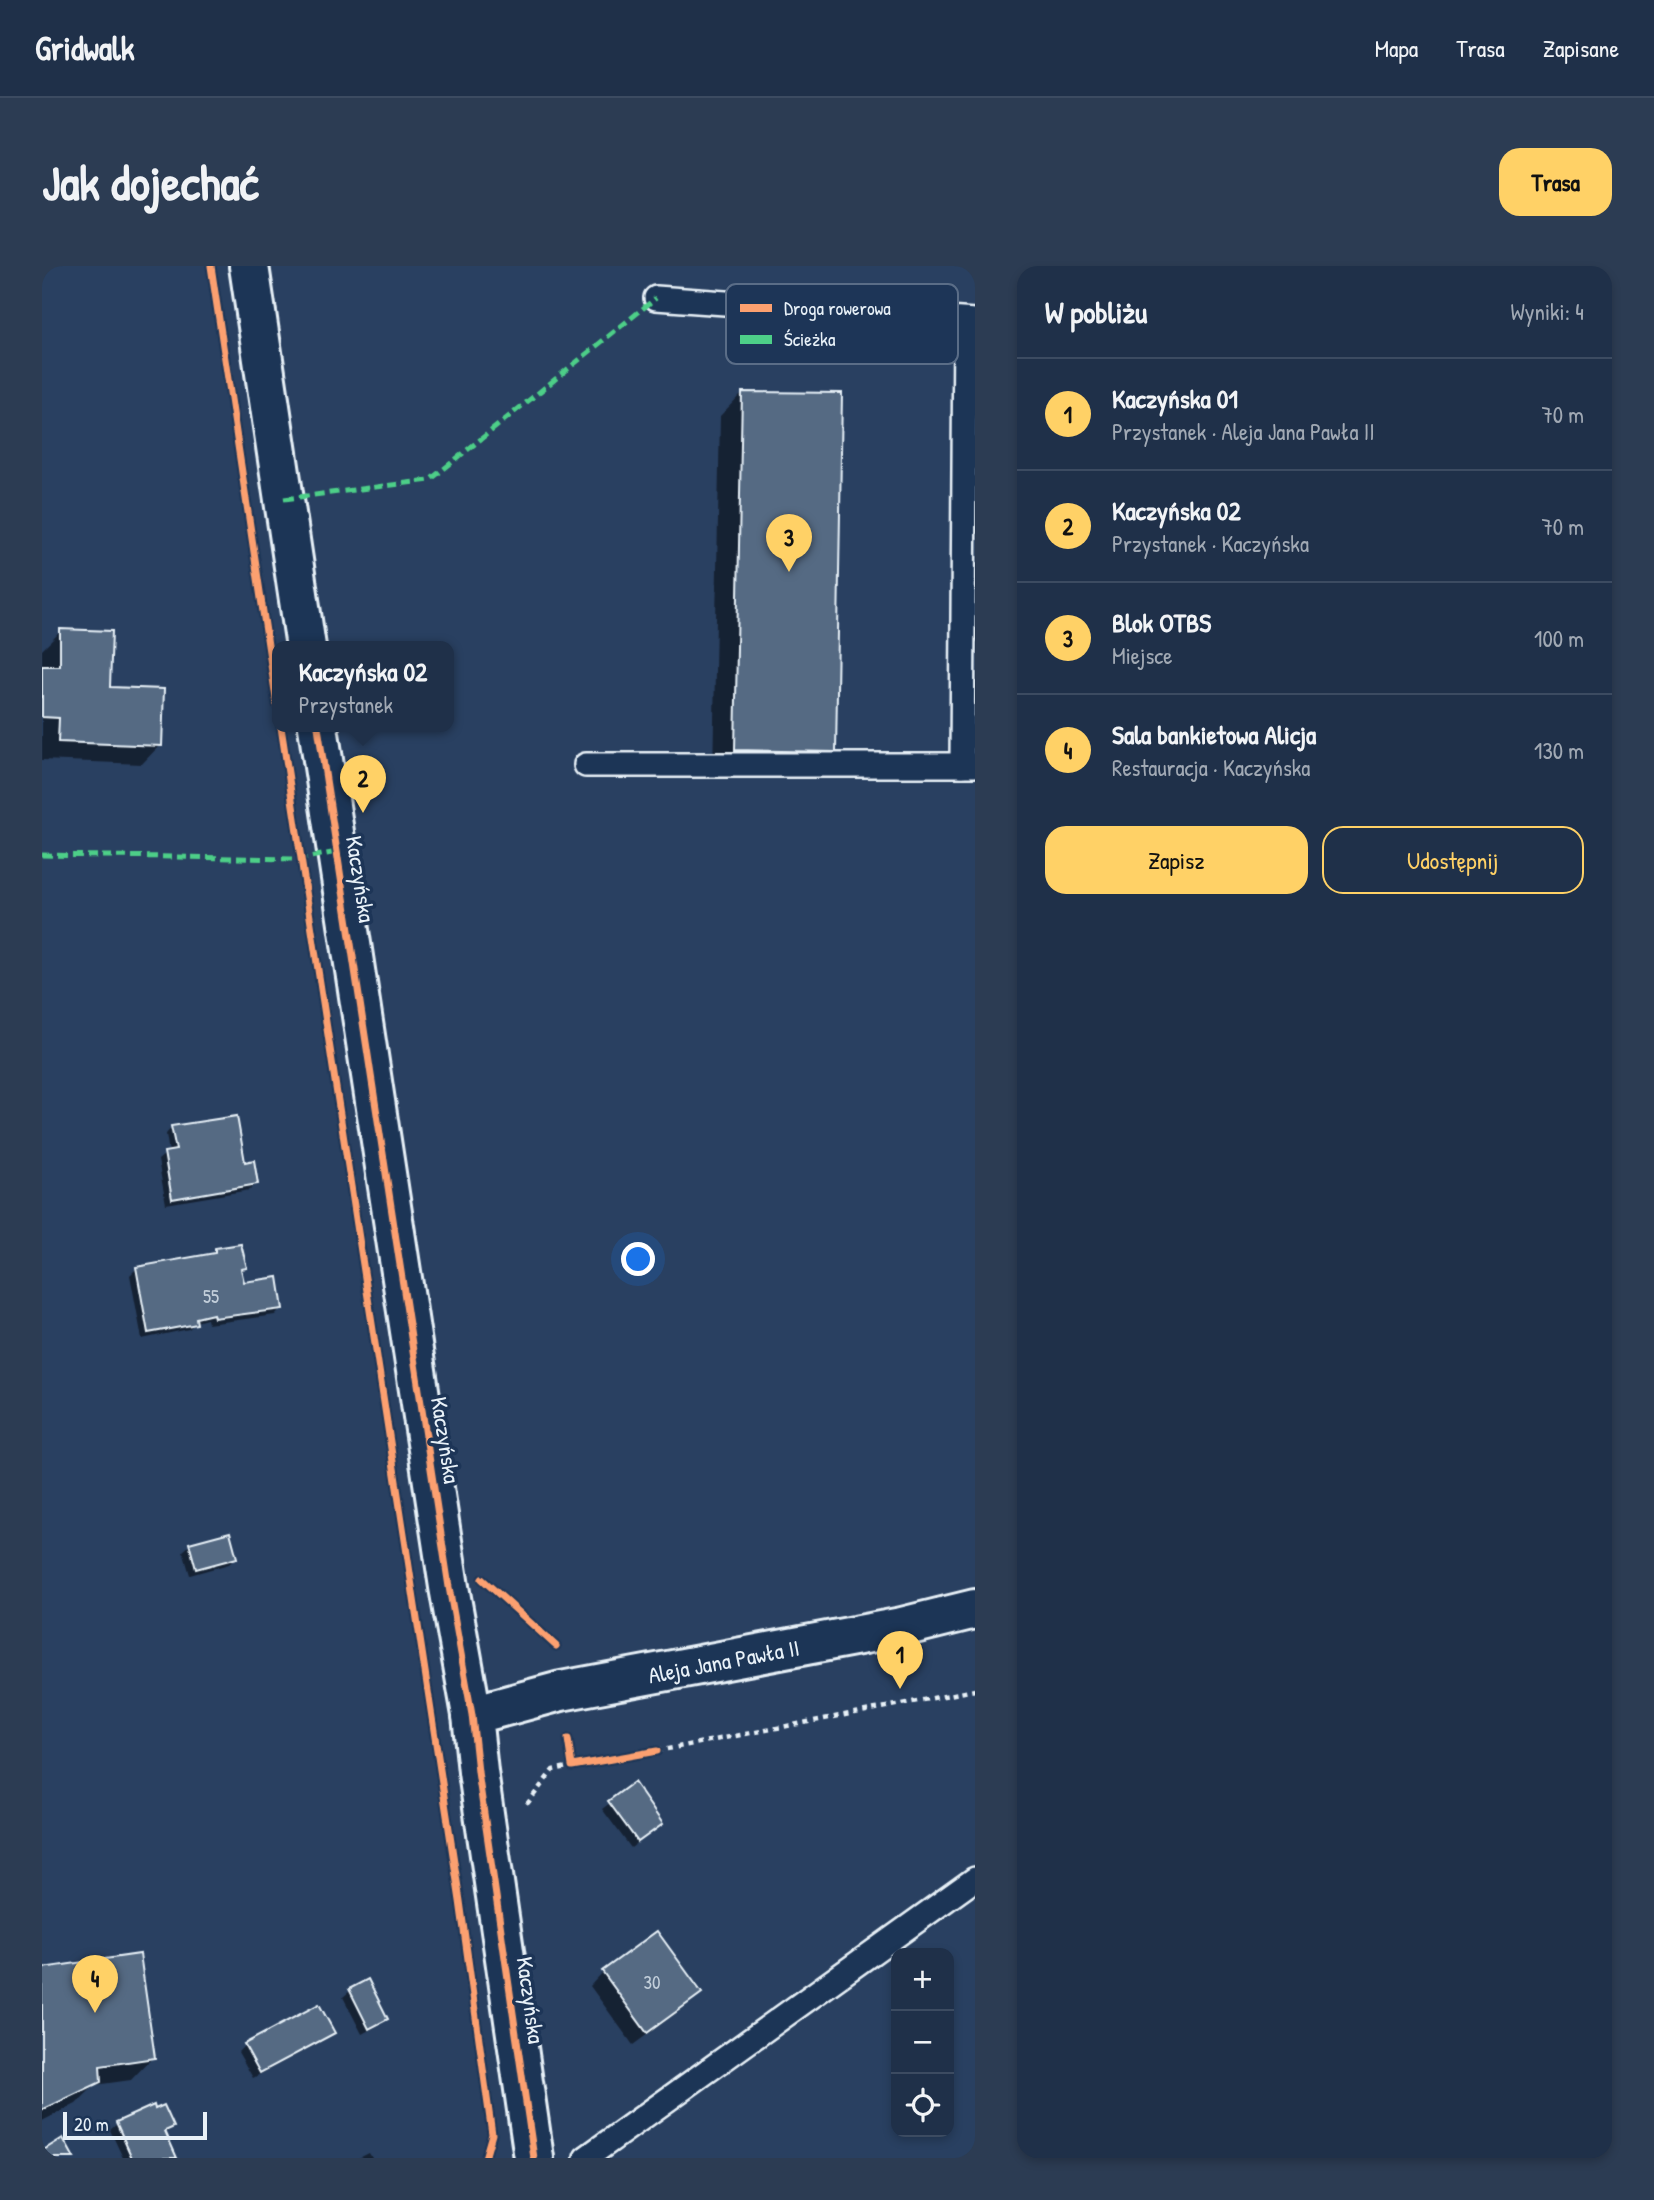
<!DOCTYPE html>
<html lang="pl">
<meta charset="utf-8">
<style>
:root{--surface:#1f3049;--page:#2c3c53;--text:#f1f3f6;--muted:#a1a9b4;--line:#3c4b61;--accent:#ffd166}
body{margin:0;font-family:"Patrick Hand",sans-serif;background:var(--page);color:var(--text)}
.controls{position:absolute;right:21px;bottom:21px;display:grid;overflow:hidden;border-radius:14px;box-shadow:0 4px 10px #0003}
.controls button{width:63px;height:63px;display:grid;place-items:center;padding:0;border:0;border-bottom:2px solid var(--line);background:var(--surface);color:var(--text);font:35px sans-serif}
.scale{position:absolute;left:21px;bottom:18px;width:144px;box-sizing:border-box;padding-left:7px;border:4px solid #e8f1f8;border-top:0;font-size:19px;line-height:24px;white-space:nowrap;color:#e8f1f8;-webkit-text-stroke:5px #1d3557;paint-order:stroke}
.you{position:absolute;left:597px;top:994px;width:24px;height:24px;margin:-18px;border:5px solid #fff;border-radius:50%;background:#1a73e8;box-shadow:0 0 0 10px #1a73e833}
.badge{display:grid;place-items:center;width:46px;height:46px;border-radius:50%;background:var(--accent);color:#111;font-size:23px;font-weight:700}
.pin{position:absolute;translate:-50% -58px;filter:drop-shadow(0 2px 4px #0008)}
.pin::after{content:'';position:absolute;top:37px;width:24px;height:21px;background:inherit;clip-path:polygon(0 0,100% 0,50% 100%)}
.popup{position:absolute;left:230px;top:375px;width:182px;height:91px;box-sizing:border-box;display:grid;place-content:center;border-radius:14px;background:var(--surface);filter:drop-shadow(0 2px 5px #0005);font-size:23px;white-space:nowrap;color:var(--muted)}
.popup b{font-size:26px;color:var(--text)}
.popup::after{content:'';position:absolute;left:50%;top:100%;margin-left:-14px;border:14px solid transparent;border-top-color:var(--surface)}
.list{margin:0;padding:0;list-style:none}
h2{display:flex;justify-content:space-between;align-items:center;height:91px;margin:0;padding:0 28px;font-size:30px}
h2 small{font-size:23px;font-weight:400;color:var(--muted)}
.list li{display:grid;grid-template-columns:46px 1fr auto;gap:21px;align-items:center;box-sizing:border-box;height:112px;padding:0 28px;border-top:2px solid var(--line)}
.list b{display:block;font-size:26px;white-space:nowrap}
.list p{margin:0;font-size:23px;white-space:nowrap;color:var(--muted)}
.list em{font-size:23px;font-style:normal;color:var(--muted)}
.actions{display:flex;gap:14px;padding:21px 28px}
.actions a{flex:1;padding:16px 0;border:2px solid var(--accent);border-radius:21px;text-align:center;font-size:24px;color:var(--accent)}
.actions .main{background:var(--accent);color:#111}
.icon{flex:none;width:38px;height:38px;fill:none;stroke:currentColor;stroke-width:2;stroke-linecap:round;stroke-linejoin:round}
.map{position:relative;flex:none;width:933px;height:1892px;overflow:hidden;border-radius:21px}
header{display:flex;align-items:center;gap:42px;box-sizing:border-box;height:98px;padding:0 35px;background:var(--surface);border-bottom:2px solid var(--line)}
header strong{font-size:33px}
nav{display:flex;gap:38px;margin-inline-start:auto;font-size:24px}
.intro{display:flex;align-items:center;justify-content:space-between;box-sizing:border-box;height:168px;padding:0 42px}
h1{margin:0;font-size:49px}
.button{padding:18px 32px;border-radius:21px;background:var(--accent);color:#111;font-size:24px;font-weight:700}
main{display:flex;gap:42px;padding:0 42px}
aside{flex:1;background:var(--surface);border-radius:21px;box-shadow:0 4px 10px #0003}
.map>svg:first-child{display:block}
.shadow{fill:#0007}
.building{fill:#556a83;stroke:#e8f1f8;stroke-width:2}
.lines{fill:none;stroke-linecap:round;stroke-linejoin:round}
.service-casing{stroke:#e8f1f8;stroke-width:28}
.minor-casing{stroke:#e8f1f8;stroke-width:44}
.tertiary-casing{stroke:#e8f1f8;stroke-width:44}
.path{stroke:#e8f1f8;stroke-width:4.5;stroke-dasharray:5 5;stroke-linecap:butt}
.service{stroke:#1d3557;stroke-width:23}
.minor{stroke:#1d3557;stroke-width:38}
.tertiary{stroke:#1d3557;stroke-width:38}
.quiet{stroke:#4dcf88;stroke-width:5;stroke-dasharray:10 5;stroke-linecap:butt}
.cycleway-casing{stroke:#1d3557;stroke-width:11}
.cycleway{stroke:#fca06f;stroke-width:7}
.labels{text-anchor:middle;dominant-baseline:central;stroke-width:7;stroke-linejoin:round;paint-order:stroke}
.number-label{font-size:19px;fill:#c3cfdb}
.street-label{font-size:23px;fill:#e8f1f8;stroke:#1d3557}
.key{fill:#1d3557;stroke:#5a6d87;stroke-width:2}
.key-label{font-size:19px;fill:#e8f1f8}
</style>
<header>
<strong>Gridwalk</strong>
<nav><a>Mapa</a><a>Trasa</a><a>Zapisane</a></nav>
</header>
<div class="intro"><h1>Jak dojechać</h1><a class="button">Trasa</a></div>
<main>
<div class="map">
<svg width="933" height="1892" viewBox="0 0 933 1892">
<rect width="100%" height="100%" fill="#294061"/>
<filter id="ink" filterUnits="userSpaceOnUse"><feTurbulence type="fractalNoise" baseFrequency=".0143" numOctaves="2"/><feDisplacementMap in="SourceGraphic" scale="14" xChannelSelector="R" yChannelSelector="G"/><feConvolveMatrix kernelMatrix="1 2 1 2 8 2 1 2 1" color-interpolation-filters="sRGB"/></filter>
<g filter="url(#ink)">
<g class="shadow">
<polygon points="700,127 792,485 769,508 671,506 678,150"/>
<polygon points="19,365 66,423 118,479 100,498 0,494 0,384"/>
<polygon points="130,861 202,898 214,918 208,924 124,938 116,894 123,888 127,887 124,868"/>
<polygon points="174,984 203,1002 198,1006 201,1018 239,1042 233,1049 166,1058 165,1053 154,1056 147,1063 100,1073 88,1009 95,1002 169,989"/>
<polygon points="148,1279 193,1292 187,1298 148,1309 141,1285"/>
<polygon points="592,1519 612,1564 589,1582 560,1543"/>
<polygon points="0,1704 111,1791 89,1814 53,1819 34,1838 0,1855"/>
<polygon points="561,1706 658,1727 644,1740 591,1779 548,1720"/>
<polygon points="308,1725 344,1752 337,1759 320,1768 301,1731"/>
<polygon points="291,1767 284,1773 211,1812 196,1786 203,1779"/>
<polygon points="75,1858 130,1861 123,1868 133,1892 81,1892 68,1864"/>
<polygon points="327,1887 330,1892 317,1892"/>
</g>
<g class="building">
<polygon points="700,126 800,127 794,486 693,484"/>
<polygon points="18,363 70,365 68,421 122,423 120,480 16,476 17,452 0,451 0,400 18,400"/>
<polygon points="195,850 203,896 212,894 216,918 130,933 122,886 134,884 129,860"/>
<polygon points="199,978 205,1002 199,1003 202,1016 236,1011 241,1043 172,1052 171,1048 154,1052 155,1058 106,1067 94,1001 173,987 173,982"/>
<polygon points="188,1266 195,1292 154,1303 147,1277"/>
<polygon points="592,1516 621,1558 596,1576 566,1535"/>
<polygon points="615,1665 660,1727 605,1767 560,1705"/>
<polygon points="98,1688 113,1792 58,1800 59,1816 0,1844 0,1702"/>
<polygon points="326,1713 346,1753 327,1763 307,1723"/>
<polygon points="277,1738 293,1767 218,1807 202,1778"/>
<polygon points="112,1839 113,1843 122,1839 132,1861 123,1865 135,1892 90,1892 74,1856"/>
<polygon points="21,1872 32,1892 0,1892 0,1885"/>
</g>
<g class="lines">
<g class="service-casing">
<g id="service">
<polyline points="614,32 933,55"/>
<polyline points="544,499 933,499"/>
<polyline points="920,499 923,55"/>
<polyline points="544,1892 933,1613"/>
</g>
</g>
<g class="minor-casing">
<g id="minor">
<polyline points="207,0 264,381"/>
<polyline points="276,461 407,1321 430,1449"/>
</g>
</g>
<g class="tertiary-casing">
<g id="tertiary">
<path id="s1" d="M492 1892 436 1506 430 1449 519 1425 860 1361 933 1343"/>
</g>
</g>
<g class="path">
<polyline points="615,1485 933,1424"/>
<polyline points="485,1538 511,1504 530,1500"/>
</g>
<use href="#service" class="service"/>
<use href="#minor" class="minor"/>
<use href="#tertiary" class="tertiary"/>
<g class="quiet">
<polyline points="242,233 388,214 614,32"/>
<polyline points="0,589 258,593 295,586"/>
</g>
<g class="cycleway-casing">
<g id="cycleway">
<polyline points="169,0 235,439"/>
<polyline points="239,461 418,1635 450,1868 443,1892"/>
<polyline points="276,461 407,1321 430,1449 436,1506 492,1892"/>
<polyline points="440,1313 514,1380"/>
<polyline points="526,1473 530,1500 615,1485"/>
</g>
</g>
<use href="#cycleway" class="cycleway"/>
</g>
</g>
<g class="labels">
<g class="number-label">
<text x="169" y="1030">55</text>
<text x="610" y="1716">30</text>
</g>
<g class="street-label">
<text transform="translate(319 613) rotate(81)">Kaczyńska</text>
<text transform="translate(404 1174) rotate(81)">Kaczyńska</text>
<text stroke="none"><textPath href="#s1" startOffset="705">Aleja Jana Pawła II</textPath></text>
<text transform="translate(489 1734) rotate(82)">Kaczyńska</text>
</g>
</g>
<rect x="684" y="18" width="232" height="80" rx="10" class="key"/>
<rect x="698" y="38" width="32" height="8" fill="#fca06f"/>
<rect x="698" y="69" width="32" height="9" fill="#4dcf88"/>
<g class="key-label">
<text x="742" y="49">Droga rowerowa</text>
<text x="742" y="80">Ścieżka</text>
</g>
</svg>
<div class="controls">
<button>+</button>
<button>−</button>
<button><svg class="icon" aria-label="locate" viewBox="0 0 24 24"><circle cx="12" cy="12" r="6"/><path d="M12 2v4M12 18v4M2 12h4M18 12h4"/></svg></button>
</div>
<div class="scale">20 m</div>
<div class="you"></div>
<div class="pin badge" style="left:858px;top:1423px">1</div>
<div class="pin badge" style="left:321px;top:547px">2</div>
<div class="popup"><b>Kaczyńska 02</b>Przystanek</div>
<div class="pin badge" style="left:747px;top:306px">3</div>
<div class="pin badge" style="left:53px;top:1747px">4</div>
</div>
<aside>
<h2>W pobliżu<small>Wyniki: 4</small></h2>
<ul class="list">
<li><span class="badge">1</span><div><b>Kaczyńska 01</b><p>Przystanek · Aleja Jana Pawła II</p></div><em>70 m</em></li>
<li><span class="badge">2</span><div><b>Kaczyńska 02</b><p>Przystanek · Kaczyńska</p></div><em>70 m</em></li>
<li><span class="badge">3</span><div><b>Blok OTBS</b><p>Miejsce</p></div><em>100 m</em></li>
<li><span class="badge">4</span><div><b>Sala bankietowa Alicja</b><p>Restauracja · Kaczyńska</p></div><em>130 m</em></li>
</ul>
<div class="actions"><a class="main">Zapisz</a><a>Udostępnij</a></div>
</aside>
</main>
